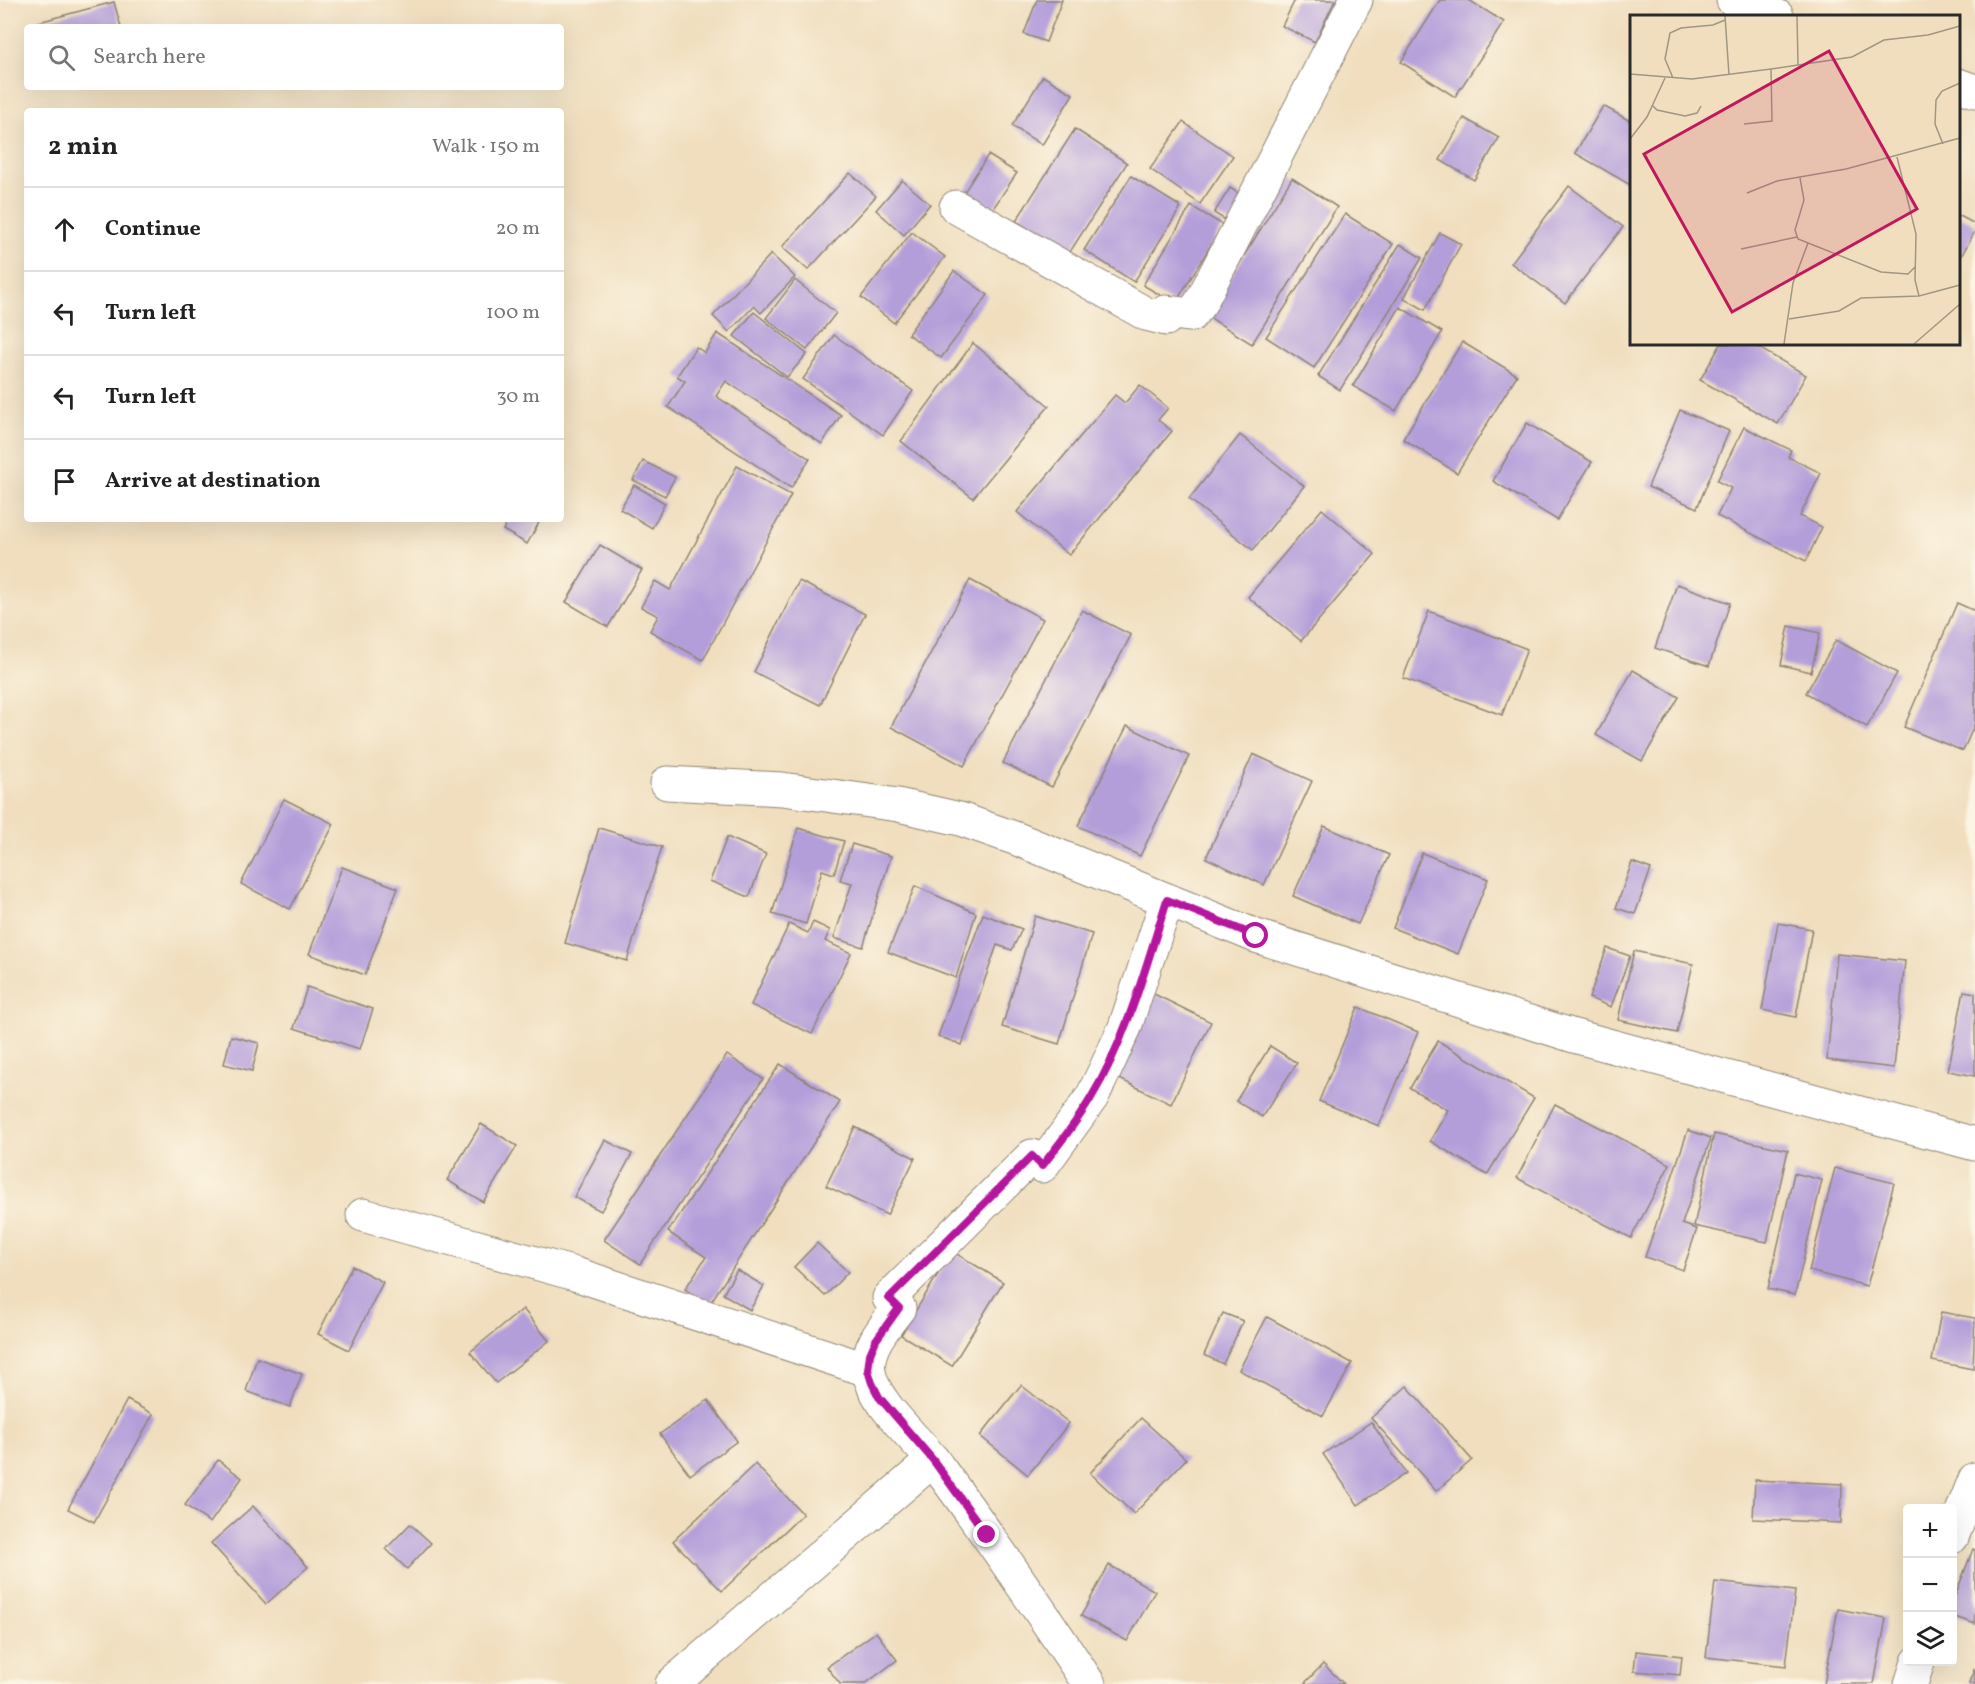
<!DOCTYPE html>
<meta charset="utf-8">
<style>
:root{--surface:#fff;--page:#f2f2f2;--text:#222;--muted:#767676;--line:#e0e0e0}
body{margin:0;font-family:Vollkorn,serif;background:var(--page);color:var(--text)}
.controls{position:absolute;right:18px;bottom:18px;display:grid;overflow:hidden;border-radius:6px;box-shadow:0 6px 24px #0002}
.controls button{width:54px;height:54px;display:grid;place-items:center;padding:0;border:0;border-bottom:2px solid var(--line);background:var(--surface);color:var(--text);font:30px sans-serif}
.stop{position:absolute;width:18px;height:18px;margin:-14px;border:4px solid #b5179e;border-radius:50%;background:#fff}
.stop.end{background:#b5179e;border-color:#fff;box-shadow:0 2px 6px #0008}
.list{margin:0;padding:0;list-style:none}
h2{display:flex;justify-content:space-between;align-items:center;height:78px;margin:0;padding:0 24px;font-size:26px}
h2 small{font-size:20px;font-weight:400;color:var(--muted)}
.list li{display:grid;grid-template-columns:39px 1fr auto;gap:18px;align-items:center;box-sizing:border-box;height:84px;padding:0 24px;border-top:2px solid var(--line)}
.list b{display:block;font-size:22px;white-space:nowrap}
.list em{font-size:20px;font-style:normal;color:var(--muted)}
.icon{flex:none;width:33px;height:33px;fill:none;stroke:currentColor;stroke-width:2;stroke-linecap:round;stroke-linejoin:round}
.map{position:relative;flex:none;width:1975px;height:1684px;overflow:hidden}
.search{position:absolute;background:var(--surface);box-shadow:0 6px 24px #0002;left:24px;top:24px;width:540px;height:66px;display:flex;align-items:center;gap:15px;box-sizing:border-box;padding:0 21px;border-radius:6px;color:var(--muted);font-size:22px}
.panel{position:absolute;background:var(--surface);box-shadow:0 6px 24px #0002;left:24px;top:108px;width:540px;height:414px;border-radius:6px}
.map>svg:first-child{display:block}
.building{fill:#b49eda}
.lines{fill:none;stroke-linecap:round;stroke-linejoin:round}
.minor-casing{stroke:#8e8474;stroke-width:35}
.minor{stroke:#fff;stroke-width:33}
.route{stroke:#b5179e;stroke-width:8}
.inset-road{fill:none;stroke:#a19683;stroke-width:1.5}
.view{fill:#c2185b;fill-opacity:0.15;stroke:#c2185b;stroke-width:3}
.inset-edge{fill:none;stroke:#2b2b2b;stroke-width:3}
</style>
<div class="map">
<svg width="1975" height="1684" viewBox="0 0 1975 1684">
<rect width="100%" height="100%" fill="#fcf5e5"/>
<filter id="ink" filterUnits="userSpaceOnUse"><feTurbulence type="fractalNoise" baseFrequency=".0167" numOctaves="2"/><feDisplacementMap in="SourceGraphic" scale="12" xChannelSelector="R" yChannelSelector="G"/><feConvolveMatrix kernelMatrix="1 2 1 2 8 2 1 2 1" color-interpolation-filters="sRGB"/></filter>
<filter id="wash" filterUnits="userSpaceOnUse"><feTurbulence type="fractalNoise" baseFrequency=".008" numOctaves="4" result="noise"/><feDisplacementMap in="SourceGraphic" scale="24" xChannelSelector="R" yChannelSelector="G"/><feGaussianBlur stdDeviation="1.35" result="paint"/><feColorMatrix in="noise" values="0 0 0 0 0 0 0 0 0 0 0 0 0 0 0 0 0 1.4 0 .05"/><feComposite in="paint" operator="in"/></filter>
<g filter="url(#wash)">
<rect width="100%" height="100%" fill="#f0debe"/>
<g id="blocks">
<g class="building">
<polygon points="1037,0 1062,0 1046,42 1024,34"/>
<polygon points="1295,0 1335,0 1315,42 1282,26"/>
<polygon points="1440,0 1469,0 1504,22 1455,97 1401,62"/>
<polygon points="114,2 121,27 32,27 31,24"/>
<polygon points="1043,76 1073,94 1042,145 1012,126"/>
<polygon points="1603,106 1632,122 1632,186 1575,153"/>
<polygon points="1464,118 1499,138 1474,180 1440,160"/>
<polygon points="1183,122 1233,156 1200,204 1150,169"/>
<polygon points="1075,129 1127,163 1068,255 1016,221"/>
<polygon points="988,155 1017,173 992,210 964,192"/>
<polygon points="850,173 876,196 808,270 782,247"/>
<polygon points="1131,176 1181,207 1134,282 1084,250"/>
<polygon points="1292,178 1337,207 1252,344 1207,316"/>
<polygon points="902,180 930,204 904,235 876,210"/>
<polygon points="1569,186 1623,227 1565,303 1511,263"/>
<polygon points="1230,188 1246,198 1230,223 1214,213"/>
<polygon points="1191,206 1223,225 1175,304 1143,285"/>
<polygon points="1345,214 1393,244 1314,368 1266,337"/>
<polygon points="1958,215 1975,224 1975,231 1958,262"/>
<polygon points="912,232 945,257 894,323 861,297"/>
<polygon points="1440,233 1461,244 1425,310 1404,298"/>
<polygon points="1400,244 1422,258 1340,390 1318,376"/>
<polygon points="771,254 795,277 761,313 754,306 729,332 713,316"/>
<polygon points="954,271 988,295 941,358 908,334"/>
<polygon points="795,280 836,313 807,350 766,318"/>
<polygon points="1400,307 1442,332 1396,411 1353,386"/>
<polygon points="754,312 807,354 787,377 734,336"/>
<polygon points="717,333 841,415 822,444 726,381 716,396 810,459 791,488 668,407 685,381 677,376 696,347 705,353"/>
<polygon points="834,335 913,391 883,435 803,379"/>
<polygon points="1462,342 1517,375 1457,473 1403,439"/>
<polygon points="973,343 1049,406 973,498 901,441"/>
<polygon points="1721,344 1752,344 1806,375 1778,424 1700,380"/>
<polygon points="1140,385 1168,408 1158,420 1172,431 1069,555 1017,512 1115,395 1125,403"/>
<polygon points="1680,410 1729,431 1697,508 1648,487"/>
<polygon points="1527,423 1592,462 1557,520 1493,481"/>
<polygon points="1744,427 1791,450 1788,457 1821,473 1800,516 1822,527 1806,561 1717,516 1731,488 1717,481"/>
<polygon points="1240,435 1304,486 1253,550 1189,499"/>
<polygon points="643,461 675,477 665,496 633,480"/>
<polygon points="737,466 791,495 703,660 650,631 658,616 641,607 655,581 670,590"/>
<polygon points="634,485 665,503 652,528 620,509"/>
<polygon points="1322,509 1375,554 1301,641 1248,597"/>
<polygon points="508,519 541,519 527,544 503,530"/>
<polygon points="600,545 642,570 608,627 566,602"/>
<polygon points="970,580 1043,619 964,766 891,727"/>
<polygon points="799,581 865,614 820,705 754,672"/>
<polygon points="1677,584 1730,603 1709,666 1655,648"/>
<polygon points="1957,603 1975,611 1975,723 1963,751 1904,727"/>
<polygon points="1082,610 1131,635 1052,787 1003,763"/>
<polygon points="1429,611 1527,649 1502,715 1403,678"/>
<polygon points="1789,626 1820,633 1811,672 1781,665"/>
<polygon points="1836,640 1897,673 1867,727 1806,693"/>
<polygon points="1633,670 1679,697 1642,761 1596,735"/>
<polygon points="1127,726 1189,756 1140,856 1078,826"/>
<polygon points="1253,754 1312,781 1264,885 1206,858"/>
<polygon points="284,799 334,824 290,909 241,884"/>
<polygon points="1324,826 1389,855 1358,924 1293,896"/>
<polygon points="599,828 662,847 627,961 565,943"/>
<polygon points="798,828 844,841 834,874 822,870 806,924 772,914"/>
<polygon points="727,837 766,854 749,897 710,881"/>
<polygon points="852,844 891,856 863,947 834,938 852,883 840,880"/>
<polygon points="1422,853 1488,879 1458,954 1393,928"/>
<polygon points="1632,862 1651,869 1635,914 1616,908"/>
<polygon points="342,867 398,888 365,975 309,954"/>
<polygon points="915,886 976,913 956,978 888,952"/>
<polygon points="983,914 1022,929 1012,950 997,945 962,1045 938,1036"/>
<polygon points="1035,916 1092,934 1059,1044 1002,1027"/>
<polygon points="813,922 830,930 825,941 851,953 812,1034 751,1005 789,924 808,933"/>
<polygon points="1778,923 1812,929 1796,1017 1762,1010"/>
<polygon points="1607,948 1630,956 1611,1007 1589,998"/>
<polygon points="1634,951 1693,964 1677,1033 1618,1020"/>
<polygon points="1837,954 1905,961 1894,1068 1827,1060"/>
<polygon points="307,987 373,1009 360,1049 294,1028"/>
<polygon points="1148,991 1211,1022 1171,1104 1107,1073"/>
<polygon points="1964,991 1975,993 1975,1076 1948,1071"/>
<polygon points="1358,1007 1418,1032 1379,1126 1319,1101"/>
<polygon points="231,1036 259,1043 252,1071 224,1064"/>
<polygon points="1438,1041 1534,1098 1487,1175 1430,1141 1448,1110 1410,1088"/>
<polygon points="1270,1046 1297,1063 1262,1117 1236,1101"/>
<polygon points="727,1055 763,1079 640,1264 604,1240"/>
<polygon points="780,1064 840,1102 709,1305 685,1289 706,1257 668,1232"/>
<polygon points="1555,1104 1670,1164 1631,1238 1517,1178"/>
<polygon points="481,1124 517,1146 483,1202 447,1180"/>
<polygon points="855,1127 915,1158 887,1215 826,1186"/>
<polygon points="1688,1130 1711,1138 1682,1224 1697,1229 1683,1270 1645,1257"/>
<polygon points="1714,1134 1788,1150 1767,1242 1694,1226"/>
<polygon points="605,1140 632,1154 601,1211 574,1197"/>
<polygon points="1835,1168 1894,1183 1867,1286 1809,1271"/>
<polygon points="1794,1173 1822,1180 1795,1295 1768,1289"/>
<polygon points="817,1243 848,1272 825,1296 794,1267"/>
<polygon points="952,1251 1003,1282 952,1366 901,1335"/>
<polygon points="352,1266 383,1282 349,1350 318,1334"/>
<polygon points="737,1270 764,1286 750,1310 723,1294"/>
<polygon points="523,1309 549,1341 496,1383 470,1352"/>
<polygon points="1941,1312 1975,1318 1973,1369 1932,1361"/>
<polygon points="1223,1313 1243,1321 1223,1364 1204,1355"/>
<polygon points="1267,1317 1352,1363 1323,1416 1239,1370"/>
<polygon points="257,1358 302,1374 290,1407 246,1391"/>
<polygon points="1021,1385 1069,1423 1028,1475 980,1436"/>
<polygon points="1407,1386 1472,1460 1436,1491 1371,1418"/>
<polygon points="127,1400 153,1414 94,1522 68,1509"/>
<polygon points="708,1400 737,1441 690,1475 660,1434"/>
<polygon points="1141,1418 1186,1459 1134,1514 1090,1473"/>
<polygon points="1371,1422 1406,1473 1358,1505 1323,1454"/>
<polygon points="218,1460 242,1478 210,1523 185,1505"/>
<polygon points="755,1464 803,1514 722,1591 673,1541"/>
<polygon points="1755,1480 1842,1484 1841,1523 1753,1519"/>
<polygon points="253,1506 308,1567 266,1604 211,1543"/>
<polygon points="410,1524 431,1543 407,1569 386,1549"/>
<polygon points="1973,1549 1975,1550 1975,1624 1952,1616 1952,1604"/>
<polygon points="1109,1565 1155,1591 1127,1641 1081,1616"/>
<polygon points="1715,1582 1795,1591 1786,1666 1706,1657"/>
<polygon points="1838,1609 1886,1618 1874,1684 1824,1684"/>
<polygon points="876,1632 897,1660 865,1684 840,1684 827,1667"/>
<polygon points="1636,1651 1682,1656 1680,1675 1634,1671"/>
<polygon points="1323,1664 1344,1684 1304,1684"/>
<polygon points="1974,1668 1975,1684 1970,1684"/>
</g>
</g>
</g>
<g filter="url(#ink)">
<use href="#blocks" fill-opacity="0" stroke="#8e8474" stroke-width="1.5"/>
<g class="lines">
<g class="minor-casing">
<g id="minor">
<polyline points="1733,0 1777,16"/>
<polyline points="1958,85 1975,91"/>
<polyline points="956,207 1146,314 1166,319 1165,312 1191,315 1201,302 1356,0"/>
<polyline points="667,783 782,789 898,805 960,819 1017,839 1256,936 1574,1036 1975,1144"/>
<polyline points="363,1215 575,1274 868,1370"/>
<polyline points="1952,1537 1975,1479"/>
<polyline points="672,1684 933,1460"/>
<path d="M1089 1684C1040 1610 991 1538 938 1467 919 1440 874 1404 869 1372 865 1348 886 1325 899 1308L889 1298 1032 1156 1042 1166 1092 1097 1106 1068 1125 1027 1167 900"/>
<polyline points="1911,1684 1918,1662"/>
</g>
</g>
<use href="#minor" class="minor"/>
</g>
</g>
<g class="lines" filter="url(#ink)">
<path class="route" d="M987 1535 933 1460 879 1397 872 1383 868 1370 870 1354 876 1340 899 1308 889 1298 1032 1156 1042 1166C1059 1144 1077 1122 1091 1098 1127 1038 1146 966 1167 900L1256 936"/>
</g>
<g transform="translate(1630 15)">
<rect width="330" height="330" fill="#f0debe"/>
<path class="inset-road" d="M95 1 99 60M167 1 168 50M0 59 62 64 141 54 222 42 254 25 298 20 330 11M43 63 35 44 40 18 51 13 83 10 95 5M22 90 27 95 55 101 67 98 71 91M114 109 142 106 141 54M0 124 17 102 35 63M313 129 305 109 306 85 312 76 330 68M267 142 286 219 285 265 289 281M170 163 174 185 165 215 168 224 251 257 278 259 285 252M117 178 147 166 216 154 330 123M111 234 167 222M159 304 209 296 231 283 289 281 330 270M154 329 163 268 178 228M284 329 330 289"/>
<path class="view" d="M199 36 287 194 102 297 14 139Z"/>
<rect width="330" height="330" class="inset-edge"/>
</g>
</svg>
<div class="controls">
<button>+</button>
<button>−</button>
<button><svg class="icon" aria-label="layers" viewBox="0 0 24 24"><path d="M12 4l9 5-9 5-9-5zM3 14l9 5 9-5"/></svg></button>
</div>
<div class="stop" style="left:1256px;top:936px"></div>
<div class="stop end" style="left:987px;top:1535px"></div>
<div class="search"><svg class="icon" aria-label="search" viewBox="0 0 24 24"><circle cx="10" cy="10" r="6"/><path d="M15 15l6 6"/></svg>Search here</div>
<section class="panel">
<h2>2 min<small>Walk · 150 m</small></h2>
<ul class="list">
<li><svg class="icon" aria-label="ahead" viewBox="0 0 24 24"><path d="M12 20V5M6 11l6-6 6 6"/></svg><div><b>Continue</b></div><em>20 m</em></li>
<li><svg class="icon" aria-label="left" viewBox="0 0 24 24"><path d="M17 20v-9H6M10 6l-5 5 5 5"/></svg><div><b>Turn left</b></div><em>100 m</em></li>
<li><svg class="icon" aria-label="left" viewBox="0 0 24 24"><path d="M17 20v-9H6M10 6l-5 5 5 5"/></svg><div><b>Turn left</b></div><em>30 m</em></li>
<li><svg class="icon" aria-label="arrive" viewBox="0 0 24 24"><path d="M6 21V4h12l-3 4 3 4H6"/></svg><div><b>Arrive at destination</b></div></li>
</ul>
</section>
</div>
